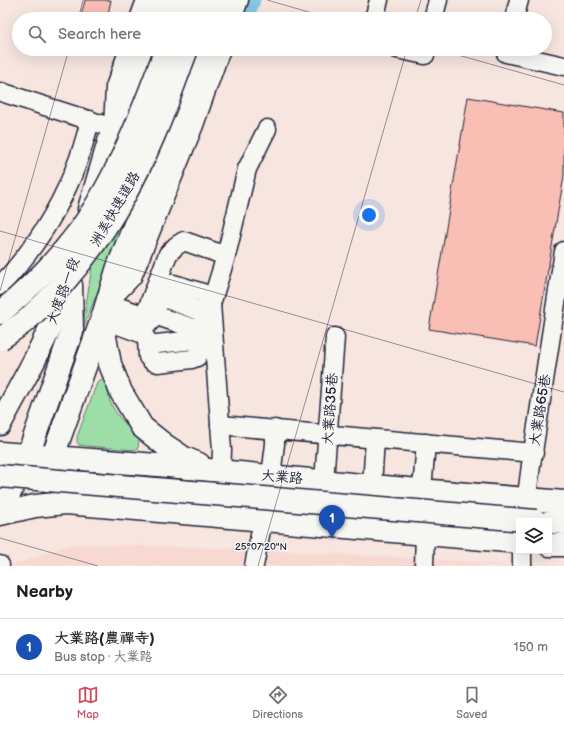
<!DOCTYPE html>
<meta charset="utf-8">
<style>
:root{--surface:#fff;--page:#f2f2f2;--text:#202124;--muted:#757577;--line:#e0e0e0;--accent:#d1495b}
body{margin:0;font-family:"Balsamiq Sans","LXGW WenKai TC",sans-serif;background:var(--page);color:var(--text)}
.controls{position:absolute;right:12px;bottom:12px;display:grid;overflow:hidden;border-radius:0px;box-shadow:0 4px 16px #0002}
.controls button{width:36px;height:36px;display:grid;place-items:center;padding:0;border:0;border-bottom:1px solid var(--line);background:var(--surface);color:var(--text);font:20px sans-serif}
.you{position:absolute;left:369px;top:215px;width:14px;height:14px;margin:-10px;border:3px solid #fff;border-radius:50%;background:#1a73e8;box-shadow:0 0 0 6px #1a73e833}
.badge{display:grid;place-items:center;width:26px;height:26px;border-radius:50%;background:var(--accent);color:#fff;font-size:13px;font-weight:700}
.pin{position:absolute;translate:-50% -33px;filter:drop-shadow(0 1px 2px #0008)}
.pin::after{content:'';position:absolute;top:21px;width:14px;height:12px;background:inherit;clip-path:polygon(0 0,100% 0,50% 100%)}
.list{margin:0;padding:0;list-style:none}
h2{display:flex;justify-content:space-between;align-items:center;height:52px;margin:0;padding:0 16px;font-size:17px}
h2 small{font-size:13px;font-weight:400;color:var(--muted)}
.list li{display:grid;grid-template-columns:26px 1fr auto;gap:12px;align-items:center;box-sizing:border-box;height:56px;padding:0 16px;border-top:1px solid var(--line)}
.list b{display:block;font-size:15px;white-space:nowrap}
.list p{margin:0;font-size:13px;white-space:nowrap;color:var(--muted)}
.list em{font-size:13px;font-style:normal;color:var(--muted)}
.icon{flex:none;width:22px;height:22px;fill:none;stroke:currentColor;stroke-width:2;stroke-linecap:round;stroke-linejoin:round}
.map{position:relative;flex:none;width:564px;height:566px;overflow:hidden}
.search{position:absolute;background:var(--surface);box-shadow:0 4px 16px #0002;left:12px;right:12px;top:12px;height:44px;display:flex;align-items:center;gap:10px;box-sizing:border-box;padding:0 14px;border-radius:22px;color:var(--muted);font-size:15px}
.sheet{height:108px;background:var(--surface)}
nav{display:flex;justify-content:space-around;align-items:center;box-sizing:border-box;height:56px;border-top:1px solid var(--line);background:var(--surface);font-size:11px;color:var(--muted)}
nav a{display:grid;justify-items:center;gap:2px}
nav .on{color:var(--accent)}
.map>svg:first-child{display:block}
.built{fill:#f8d9d2}
.green{fill:#9ddea8;stroke:#608072}
.lines{fill:none;stroke-linecap:round;stroke-linejoin:round}
.canal{stroke:#82c7e3;stroke-width:15}
.building{fill:#f9beb4;stroke:#22223b}
.minor-casing{stroke:#22223b;stroke-width:21}
.major-casing{stroke:#22223b;stroke-width:25}
.highway-casing{stroke:#22223b;stroke-width:25}
.minor{stroke:#f6f6f2;stroke-width:18}
.major{stroke:#f6f6f2;stroke-width:22}
.highway{stroke:#f6f6f2;stroke-width:22}
.highway-bridge-casing{stroke:#22223b;stroke-width:25;stroke-linecap:butt}
.highway-bridge{stroke:#f6f6f2;stroke-width:22}
.ticks{fill:none;stroke:#22223b;stroke-width:1;stroke-opacity:0.45}
.labels{text-anchor:middle;dominant-baseline:central;stroke-width:3;stroke-linejoin:round;paint-order:stroke}
.street-label{font-size:14px;fill:#22223b;stroke:#f6f6f2}
.ticks-label{font-size:10px;text-anchor:middle;fill:#22223b;stroke:#f6f6f2;stroke-width:3;stroke-linejoin:round;paint-order:stroke}
</style>
<div class="map">
<svg width="564" height="566" viewBox="0 0 564 566">
<rect width="100%" height="100%" fill="#f7e5df"/>
<filter id="ink" filterUnits="userSpaceOnUse"><feTurbulence type="fractalNoise" baseFrequency=".025" numOctaves="2"/><feDisplacementMap in="SourceGraphic" scale="8" xChannelSelector="R" yChannelSelector="G"/><feConvolveMatrix kernelMatrix="1 2 1 2 8 2 1 2 1" color-interpolation-filters="sRGB"/></filter>
<g filter="url(#ink)">
<polygon class="built" points="71,544 252,549 464,561 513,566 11,566"/>
<g class="green">
<polygon points="132,204 82,331 93,260"/>
<path d="M102 380C108 385 108 397 111 404 118 418 129 427 139 440L138 448 135 450 87 446 79 445 77 442V437L97 383Z"/>
</g>
<g class="lines">
<polyline class="canal" points="246,19 253,0"/>
</g>
<g class="building">
<polygon points="85,0 111,0 107,19 80,19"/>
<polygon points="468,97 564,113 564,176 535,346 429,329"/>
</g>
<g class="lines">
<g class="minor-casing">
<g id="minor">
<polyline points="139,19 146,0"/>
<polyline points="232,19 239,0"/>
<polyline points="374,19 379,0"/>
<polyline points="433,19 438,0"/>
<polyline points="514,19 519,0"/>
<polyline points="221,49 194,125 132,277 107,303 140,314 146,312 168,254 176,246 184,241 226,256"/>
<polyline points="397,49 425,55 426,49"/>
<polyline points="507,49 506,53 564,66"/>
<polyline points="1,92 113,128 115,87 129,49"/>
<path d="M0 286C34 250 62 206 79 158 83 146 87 133 90 120"/>
<polyline points="161,297 197,310 202,310 211,304"/>
<polyline points="154,315 193,328 197,328 206,321"/>
<polyline points="102,319 143,334 147,340 148,357 152,361 158,363 192,359 197,357 211,304 208,297 203,293 174,284 166,284 151,321 143,328 134,330"/>
<polyline points="148,345 202,339"/>
<polyline points="220,425 534,453"/>
<polyline points="221,472 222,450 211,304 226,256 247,169 267,129"/>
<polyline points="271,476 275,444 275,429"/>
<polyline points="324,481 335,337"/>
<polyline points="372,486 375,439"/>
<polyline points="422,490 426,443"/>
<polyline points="525,511 531,465 564,251"/>
<polyline points="0,565 0,566"/>
<polyline points="254,566 263,520"/>
<polyline points="424,566 425,533"/>
<polyline points="522,566 522,551"/>
</g>
</g>
<g class="major-casing">
<g id="major">
<polyline points="155,19 162,0"/>
<polyline points="214,19 221,0"/>
<polyline points="89,209 113,128 129,92 145,49"/>
<polyline points="102,321 110,364 121,392 142,427 166,446 184,458 199,464"/>
<polyline points="0,424 34,361 50,328 69,277"/>
<polyline points="0,453 157,465 372,486 564,502"/>
<polyline points="48,470 102,319 118,267 173,128 202,49"/>
<polyline points="0,513 28,455 72,331 71,285"/>
<polyline points="0,514 35,506 66,503 519,542"/>
<polyline points="549,545 564,545"/>
</g>
</g>
<g class="highway-casing">
<g id="highway">
<polyline points="177,19 184,0"/>
<polyline points="198,19 204,0"/>
<polyline points="549,522 564,523"/>
</g>
</g>
<use href="#minor" class="minor"/>
<use href="#major" class="major"/>
<use href="#highway" class="highway"/>
<g class="highway-bridge-casing">
<g id="highway-bridge">
<path d="M0 313C30 288 57 261 80 230 119 175 143 111 166 49"/>
<path d="M0 339C10 332 20 326 29 318 84 268 124 205 153 137 166 108 176 78 187 49"/>
<polyline points="0,476 536,521"/>
</g>
</g>
<use href="#highway-bridge" class="highway-bridge"/>
</g>
</g>
<path class="ticks" d="M267 0 333 19M78 19 83 0M415 19 421 0M437 49 564 85M0 231 564 392M0 291 69 49M0 538 98 566M258 566 407 49"/>
<g class="labels">
<g class="street-label">
<text transform="translate(115 209) rotate(-60)">洲美快速道路</text>
<text transform="translate(63 291) rotate(-70)">大度路一段</text>
<text transform="translate(330 409) rotate(-86)">大業路35巷</text>
<text transform="translate(540 410) rotate(-81)">大業路65巷</text>
<text transform="translate(282 477) rotate(5)">大業路</text>
</g>
</g>
<g class="ticks-label">
<text x="261" y="550">25°07'20"N</text>
</g>
</svg>
<div class="controls">
<button><svg class="icon" aria-label="layers" viewBox="0 0 24 24"><path d="M12 4l9 5-9 5-9-5zM3 14l9 5 9-5"/></svg></button>
</div>
<div class="you"></div>
<div class="pin badge" style="left:332px;top:538px;background:#1a4fb4">1</div>
<div class="search"><svg class="icon" aria-label="search" viewBox="0 0 24 24"><circle cx="10" cy="10" r="6"/><path d="M15 15l6 6"/></svg>Search here</div>
</div>
<section class="sheet">
<h2>Nearby<small></small></h2>
<ul class="list">
<li><span class="badge" style="background:#1a4fb4">1</span><div><b>大業路(農禪寺)</b><p>Bus stop · 大業路</p></div><em>150 m</em></li>
</ul>
</section>
<nav>
<a class="on"><svg class="icon" aria-label="map" viewBox="0 0 24 24"><path d="M3 6l6-2 6 2 6-2v14l-6 2-6-2-6 2zM9 4v14M15 6v14"/></svg>Map</a>
<a><svg class="icon" aria-label="directions" viewBox="0 0 24 24"><path d="M12 3l9 9-9 9-9-9zM9 14v-3h6M13 9l2 2-2 2"/></svg>Directions</a>
<a><svg class="icon" aria-label="saved" viewBox="0 0 24 24"><path d="M7 4h10v16l-5-4-5 4z"/></svg>Saved</a>
</nav>
